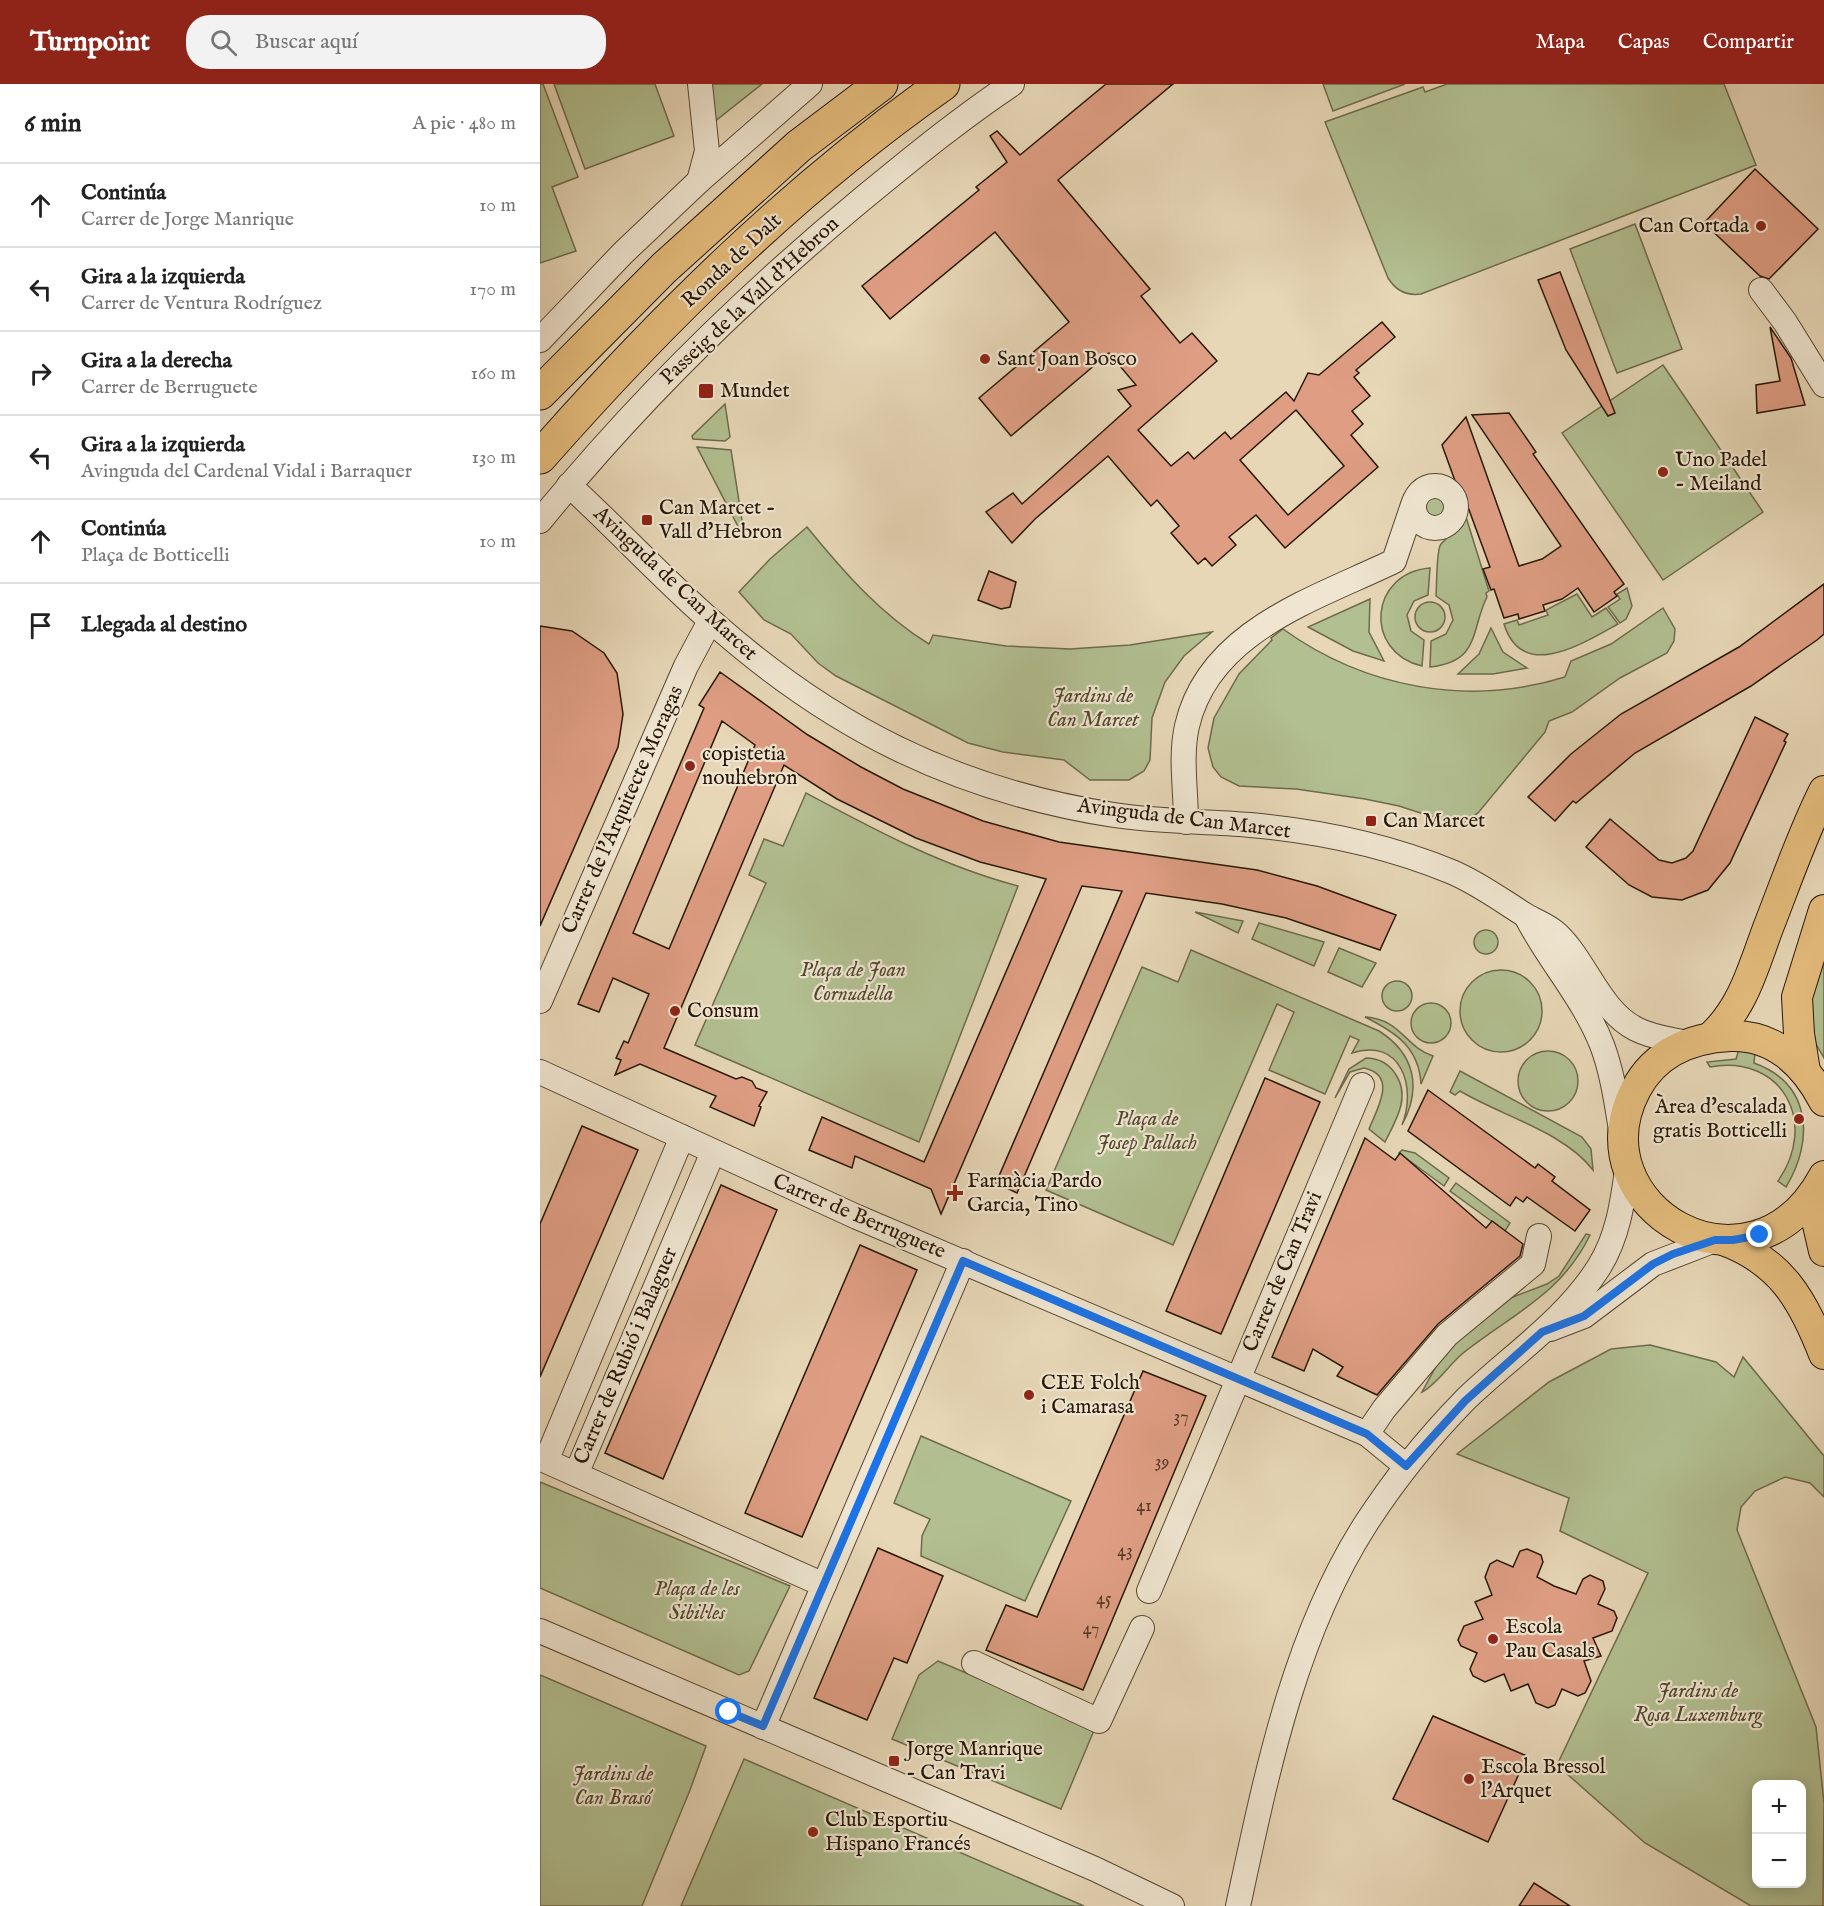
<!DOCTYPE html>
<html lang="es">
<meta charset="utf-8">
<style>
:root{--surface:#fff;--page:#f2f2f2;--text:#222;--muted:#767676;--line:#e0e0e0;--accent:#8f2418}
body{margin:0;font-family:"IM FELL English",serif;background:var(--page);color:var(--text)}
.controls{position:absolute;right:18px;bottom:18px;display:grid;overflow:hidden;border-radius:12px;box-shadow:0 3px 15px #0003}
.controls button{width:54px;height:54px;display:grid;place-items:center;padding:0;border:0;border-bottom:2px solid var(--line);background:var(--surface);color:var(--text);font:30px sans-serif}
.stop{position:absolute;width:18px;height:18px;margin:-14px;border:4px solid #1a73e8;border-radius:50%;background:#fff}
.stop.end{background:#1a73e8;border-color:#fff;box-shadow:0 2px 6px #0008}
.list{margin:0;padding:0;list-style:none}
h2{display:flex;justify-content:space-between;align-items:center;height:78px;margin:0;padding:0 24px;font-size:26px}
h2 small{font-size:20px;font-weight:400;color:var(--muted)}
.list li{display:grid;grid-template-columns:39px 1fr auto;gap:18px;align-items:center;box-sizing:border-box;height:84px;padding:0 24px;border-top:2px solid var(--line)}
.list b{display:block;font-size:22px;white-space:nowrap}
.list p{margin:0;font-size:20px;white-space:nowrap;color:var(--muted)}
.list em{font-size:20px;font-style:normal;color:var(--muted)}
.icon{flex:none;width:33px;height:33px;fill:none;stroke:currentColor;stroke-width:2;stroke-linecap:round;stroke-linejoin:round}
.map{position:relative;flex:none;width:1284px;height:1822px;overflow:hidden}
header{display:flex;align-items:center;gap:36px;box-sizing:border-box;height:84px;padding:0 30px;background:var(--accent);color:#fff}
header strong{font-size:28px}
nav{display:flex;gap:33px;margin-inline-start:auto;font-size:21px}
.search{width:420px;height:54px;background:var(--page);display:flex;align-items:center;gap:15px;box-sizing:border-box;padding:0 21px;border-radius:24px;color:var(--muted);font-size:22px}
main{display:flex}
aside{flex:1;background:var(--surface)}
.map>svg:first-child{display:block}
.green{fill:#b2bf91;stroke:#6d6b4c;stroke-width:1.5;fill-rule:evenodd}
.building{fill:#df9e84;stroke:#281706;stroke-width:1.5;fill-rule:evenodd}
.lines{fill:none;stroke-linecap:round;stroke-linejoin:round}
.minor-casing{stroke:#584732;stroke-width:26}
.major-casing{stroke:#281706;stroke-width:32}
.highway-casing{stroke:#281706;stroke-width:35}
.minor{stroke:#efe5d0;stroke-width:24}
.major{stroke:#e4bc7c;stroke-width:30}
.highway{stroke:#e4bc7c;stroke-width:33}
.route{stroke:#1a73e8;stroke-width:8}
.poi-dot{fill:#8f2418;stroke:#efe5d0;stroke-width:2}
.labels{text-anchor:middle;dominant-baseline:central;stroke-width:4.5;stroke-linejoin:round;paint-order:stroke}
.number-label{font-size:18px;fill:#563926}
.poi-label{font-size:21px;fill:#281706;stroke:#efe5d0;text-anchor:start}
.street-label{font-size:21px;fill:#281706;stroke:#efe5d0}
.park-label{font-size:21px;font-style:italic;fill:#514930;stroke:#efe5d0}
</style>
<header>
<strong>Turnpoint</strong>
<div class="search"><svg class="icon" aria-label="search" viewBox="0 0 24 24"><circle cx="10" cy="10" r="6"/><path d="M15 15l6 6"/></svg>Buscar aquí</div>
<nav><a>Mapa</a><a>Capas</a><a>Compartir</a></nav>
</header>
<main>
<aside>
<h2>6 min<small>A pie · 480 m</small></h2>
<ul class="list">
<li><svg class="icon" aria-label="ahead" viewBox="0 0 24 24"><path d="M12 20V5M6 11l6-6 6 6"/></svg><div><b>Continúa</b><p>Carrer de Jorge Manrique</p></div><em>10 m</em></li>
<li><svg class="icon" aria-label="left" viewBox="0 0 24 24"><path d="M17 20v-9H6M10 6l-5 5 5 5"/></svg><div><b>Gira a la izquierda</b><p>Carrer de Ventura Rodríguez</p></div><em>170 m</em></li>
<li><svg class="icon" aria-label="right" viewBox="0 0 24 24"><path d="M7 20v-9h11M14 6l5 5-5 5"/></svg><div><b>Gira a la derecha</b><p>Carrer de Berruguete</p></div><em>160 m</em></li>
<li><svg class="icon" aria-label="left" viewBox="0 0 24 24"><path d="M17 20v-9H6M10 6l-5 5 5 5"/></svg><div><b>Gira a la izquierda</b><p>Avinguda del Cardenal Vidal i Barraquer</p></div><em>130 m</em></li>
<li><svg class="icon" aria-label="ahead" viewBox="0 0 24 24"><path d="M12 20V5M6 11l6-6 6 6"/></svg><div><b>Continúa</b><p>Plaça de Botticelli</p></div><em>10 m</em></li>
<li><svg class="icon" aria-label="arrive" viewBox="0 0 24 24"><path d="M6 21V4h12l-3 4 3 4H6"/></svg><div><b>Llegada al destino</b></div></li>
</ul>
</aside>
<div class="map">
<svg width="1284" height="1822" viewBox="0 0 1284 1822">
<rect width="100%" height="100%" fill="#e7d7b7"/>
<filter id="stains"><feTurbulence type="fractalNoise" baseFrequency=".00333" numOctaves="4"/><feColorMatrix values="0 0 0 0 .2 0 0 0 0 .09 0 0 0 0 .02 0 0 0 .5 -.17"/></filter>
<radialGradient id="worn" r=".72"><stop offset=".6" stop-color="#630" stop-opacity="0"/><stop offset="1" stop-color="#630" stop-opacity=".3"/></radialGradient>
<g class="green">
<polygon points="0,0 3,0 38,93 12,103 36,167 0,179"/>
<polygon points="14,0 115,0 134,52 45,85"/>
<polygon points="172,0 222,0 174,38"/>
<polygon points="783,0 865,0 793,27"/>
<path d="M907 0H1184L1216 81 881 210C867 212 856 207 848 194L785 38 883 3 885 8Z"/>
<polygon points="1095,140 1142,265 1077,289 1030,165"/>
<polygon points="1123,281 1223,428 1123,496 1022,349"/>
<polygon points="185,320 190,353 185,357 153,355 152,352"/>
<polygon points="157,363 191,366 205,456"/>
<circle cx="896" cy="423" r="14"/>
<path d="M926 433 949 507 946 509 947 513C930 547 941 577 890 583L891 557 906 550 913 536 909 521 896 512C897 501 896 466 901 460 910 450 920 446 926 433Z"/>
<path d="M267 443C302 486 341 531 389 560L393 551 466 562 530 565 590 561 672 548 644 572 625 598 612 634 610 676 604 687 589 696H550L524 676 463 668 428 659 296 592 278 579 251 550 224 536 199 508 230 475Z"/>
<path d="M890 484 888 511 874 517 867 531 871 547 884 556 882 582C823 568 829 489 890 484Z"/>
<polygon points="1087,504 1092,522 1086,535 1080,539 1068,523 1080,515 1077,510"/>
<path d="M1037 510 1052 533 1066 524 1078 540C1042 560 982 598 964 540L977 536 979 541 1008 531 1006 526Z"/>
<polygon points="830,515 829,548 844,577 813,567 768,543"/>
<circle cx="890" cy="533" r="15"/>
<path d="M1123 524 1135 545 1134 557 1127 569 1080 594 1032 628 1009 637 1005 648 938 729 924 738 911 739 859 722 825 715 756 705 699 702 681 693 673 683 668 664 674 634 699 590 732 556 731 554 743 545C825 604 928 623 1025 593L1031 577 1071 560Z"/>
<polygon points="951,544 963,568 987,584 953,590 918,590 939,570"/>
<path d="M266 709C335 746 402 782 478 802L379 1058 155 961 226 799 209 791 224 755 243 762Z"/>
<polygon points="655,828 703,837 698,849"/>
<polygon points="719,839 784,858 774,882 712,855"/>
<circle cx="946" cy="858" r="12"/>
<polygon points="1284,860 1284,974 1265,941"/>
<polygon points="799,864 836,879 822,903 788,888"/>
<path d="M651 866 839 947C875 970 882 1004 862 1041 877 1003 861 953 812 969L819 956 810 952 785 1010 729 986 754 928 737 920 633 1161 506 1106 602 883 638 898Z"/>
<circle cx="961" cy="927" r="41"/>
<circle cx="857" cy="912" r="15"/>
<circle cx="891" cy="939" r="20"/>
<path d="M825 933C861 935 865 963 893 972L881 1000C879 963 855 948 825 933Z"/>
<path d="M1199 965 1215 968 1214 979C1272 1000 1274 1057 1246 1103L1238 1097C1279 1038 1242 970 1170 983L1167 978 1196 975Z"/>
<circle cx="1008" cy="997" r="30"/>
<path d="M826 974C851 974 866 998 861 1021 858 1034 851 1046 845 1058L829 1045C837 1025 858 991 824 984L810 988 795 1014 809 985Z"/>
<path d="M920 987 1042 1053 1051 1065 1053 1086C1024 1048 962 1032 920 1007L915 1011 910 1008Z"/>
<polygon points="862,1066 875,1069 909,1094 904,1102 859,1069"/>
<polygon points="916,1099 970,1139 965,1147 910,1107"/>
<path d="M1046 1150 1050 1151C1021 1211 972 1230 922 1270 909 1281 896 1301 882 1308L905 1266 960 1218 1007 1200 1019 1192Z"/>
<path d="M1110 1261 1176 1278 1194 1293 1203 1273 1284 1372V1413L1270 1399 1245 1393 1215 1407 1201 1423 1197 1446 1276 1643 1284 1719 1283 1822H1211L1105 1759 1017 1681 1108 1489 1020 1447 1029 1414 917 1370 1009 1298 1071 1265ZM1216 1700H1262V1800H1216Z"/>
<polygon points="381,1352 531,1417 485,1517 381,1472 382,1452 390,1435 354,1419"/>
<polygon points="0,1398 250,1502 209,1587 199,1591 0,1504"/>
<polygon points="398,1577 555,1644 521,1725 352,1655 379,1591"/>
<polygon points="0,1591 166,1662 150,1706 102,1822 0,1822"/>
<polygon points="204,1675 544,1822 141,1822"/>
</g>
<g class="building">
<path d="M566 0H633L518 96 610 205 601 212 640 259 652 249 677 277 598 346 631 382 648 368 654 375 685 348 691 355 746 308 754 317 768 289 779 291 842 238 855 253 816 286 819 289 814 293 830 312 812 327 823 340 811 351 838 383 745 464 716 431 689 453 696 461 672 482 665 474 658 480 631 449 639 442 617 416 611 422 568 372 495 435 472 459 446 428 473 409 482 420 591 322 578 306 596 301 569 269 471 352 439 314 529 238 455 148 350 235 322 202 439 106 436 103 467 78 450 52 457 47 480 71ZM756 326 804 382 748 431 700 376Z"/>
<polygon points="1215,85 1278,145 1229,195 1220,192 1164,139"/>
<polygon points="1020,188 1075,329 1068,332 1026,266 998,196"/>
<polygon points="1230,243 1251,274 1265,321 1217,329 1216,301 1240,297"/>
<polygon points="969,329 996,368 993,370 1084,500 1074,508 1077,512 1054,528 1038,504 1022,515 1003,521 1005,527 979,535 978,530 964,534 954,505 951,506 943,485 950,483 921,404 918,405 902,361 926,333 979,482 1002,475 1021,462 932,331"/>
<polygon points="449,487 476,498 470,523 461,525 438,516"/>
<polygon points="1284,500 1284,550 1277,556 1211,602 1095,669 1036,719 1033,717 1015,737 988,713 1031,670 1081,630 1199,563"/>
<polygon points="0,542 32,547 64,569 77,589 83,630 78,663 0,842"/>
<path d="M180 588 268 651 321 683 363 705 443 737 519 758 717 786 777 802 856 831 840 866 746 834 682 820 606 809 477 1109 456 1099 582 807 542 802 401 1130 391 1105 315 1072 312 1084 269 1066 282 1033 384 1078 506 795 440 778 376 754 297 715 244 681 124 964 196 995 202 993 212 997 216 1004 227 1008 219 1022 221 1023 214 1042 170 1023 176 1012 100 980 75 991 81 976 76 974 84 957 88 959 109 910 73 894 59 928 38 920 164 624 159 621ZM182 637 215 661 129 865 93 849Z"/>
<polygon points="1215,633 1248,650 1244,657 1246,658 1190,779 1168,806 1142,816 1112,813 1089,801 1046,763 1070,735 1119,776 1132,779 1146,774 1153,767"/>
<polygon points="725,994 780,1018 681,1250 626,1227"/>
<polygon points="888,1006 995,1084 998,1080 1015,1093 1012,1097 1050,1126 1035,1147 987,1113 983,1118 976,1113 970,1122 868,1047"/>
<polygon points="42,1042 98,1066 0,1293 0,1140"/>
<polygon points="825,1054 855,1076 860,1069 946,1144 952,1137 983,1160 980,1172 898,1240 837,1311 797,1292 803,1283 773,1265 764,1287 732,1273"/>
<polygon points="181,1101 237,1126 123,1395 65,1369"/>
<polygon points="320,1161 377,1186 262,1453 205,1429"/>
<polygon points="603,1287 666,1312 543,1606 446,1566 466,1521 497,1533"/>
<polygon points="338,1464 403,1492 367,1579 354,1574 327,1636 274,1614"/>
<polygon points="987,1465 1001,1471 1003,1478 997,1493 1014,1502 1036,1510 1043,1495 1050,1491 1063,1497 1065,1505 1058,1520 1074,1527 1077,1534 1072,1547 1053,1554 1061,1572 1044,1577 1051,1597 1045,1609 1038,1612 1022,1605 1015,1621 1008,1624 996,1619 988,1600 971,1607 964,1590 945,1598 933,1592 930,1585 937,1569 921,1562 918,1556 924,1542 943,1535 935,1518 952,1511 945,1493 950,1480 957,1476 973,1483 980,1467"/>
<polygon points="893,1632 987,1672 948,1758 853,1715"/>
<polygon points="994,1799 1030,1822 979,1822"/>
</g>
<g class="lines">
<g class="minor-casing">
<g id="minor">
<polyline points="159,97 167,67 160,0"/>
<polyline points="1221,206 1245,238 1284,301"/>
<polyline points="0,256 83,169 159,97 270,0"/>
<path d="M29 401C77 445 121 493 170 536 290 643 414 706 574 731 619 738 664 737 710 741 778 747 849 762 912 788 938 799 961 816 985 831 996 838 1008 841 1018 851 1046 878 1060 927 1096 945 1111 953 1129 955 1146 959"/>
<circle cx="895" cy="423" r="21"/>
<path d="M0 437C96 319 204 213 321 116 370 76 418 36 472 0"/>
<path d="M646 738C646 706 640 673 647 642 669 546 776 515 854 477L874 418"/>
<path d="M987 834C1010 878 1044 915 1062 961 1073 990 1077 1022 1082 1052"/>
<polyline points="0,917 146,582 170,537"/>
<polyline points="0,988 317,1133 827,1350 866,1382"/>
<polyline points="142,1053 6,1377 284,1501"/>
<polyline points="1010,1245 1044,1232 1113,1180 1175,1156"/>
<polyline points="827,1350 844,1325 907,1251 993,1180 999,1152"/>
<polyline points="37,1388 173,1068"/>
<polyline points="609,1507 822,1001"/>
<polyline points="0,1547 555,1785 632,1822"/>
<polyline points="434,1579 559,1637 602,1544"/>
<polyline points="223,1643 423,1177"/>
<path d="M698 1822C726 1693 753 1554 825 1441 854 1396 887 1355 924 1317 969 1273 1025 1237 1059 1183 1079 1151 1083 1115 1088 1079"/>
</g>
</g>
<g class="major-casing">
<g id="major">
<path d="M1171 953C1203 924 1213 884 1228 844 1246 798 1262 751 1284 707"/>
<polyline points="1265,987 1259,950 1257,913 1284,826"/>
<path d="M1284 1017C1265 980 1234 950 1190 952 1151 954 1115 969 1096 1005 1034 1122 1211 1228 1284 1092"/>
<polyline points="1276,1107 1275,1128 1284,1167"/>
<path d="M1183 1156C1241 1177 1263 1216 1284 1270"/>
</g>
</g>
<g class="highway-casing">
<g id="highway">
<polyline points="0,309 124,184 259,62 341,0"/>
<path d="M0 373C120 237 253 105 403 0"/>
</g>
</g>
<use href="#minor" class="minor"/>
<use href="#major" class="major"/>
<use href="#highway" class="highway"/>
</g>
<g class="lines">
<polyline class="route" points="189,1628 223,1642 423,1177 827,1350 866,1382 925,1317 1002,1248 1044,1232 1113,1180 1133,1170 1175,1156 1193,1156 1220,1151"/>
</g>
<g class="poi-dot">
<circle cx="1221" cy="142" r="6"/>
<circle cx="445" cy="275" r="6"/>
<rect x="158" y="299" width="16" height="16" rx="3"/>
<circle cx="1123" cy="388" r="6"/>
<rect x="101" y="430" width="12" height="12" rx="3"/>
<circle cx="150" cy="682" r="6"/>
<rect x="825" y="731" width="12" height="12" rx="3"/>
<circle cx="135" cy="927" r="6"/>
<circle cx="1259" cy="1035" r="6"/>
<path d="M412 1100h6v6h6v6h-6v6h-6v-6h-6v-6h6z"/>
<circle cx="489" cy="1311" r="6"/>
<circle cx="953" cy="1555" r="6"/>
<rect x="348" y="1671" width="12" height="12" rx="3"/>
<circle cx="929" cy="1695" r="6"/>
<circle cx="273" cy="1748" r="6"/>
</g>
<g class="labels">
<g class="number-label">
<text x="641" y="1333">37</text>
<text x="622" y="1378">39</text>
<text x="604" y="1422">41</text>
<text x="585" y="1467">43</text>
<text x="564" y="1515">45</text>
<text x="551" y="1545">47</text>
</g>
<g class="poi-label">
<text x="1209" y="142" text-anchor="end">Can Cortada</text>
<text x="457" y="275">Sant Joan Bosco</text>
<text x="180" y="307">Mundet</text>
<text x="1135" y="376">Uno Padel<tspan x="1135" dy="24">- Meiland</tspan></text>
<text x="119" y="424">Can Marcet -<tspan x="119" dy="24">Vall d'Hebron</tspan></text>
<text x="162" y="670">copistetia<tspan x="162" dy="24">nouhebron</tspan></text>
<text x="843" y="737">Can Marcet</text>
<text x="147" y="927">Consum</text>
<text x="1247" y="1023" text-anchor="end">Àrea d'escalada<tspan x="1247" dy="24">gratis Botticelli</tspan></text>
<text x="427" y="1097">Farmàcia Pardo<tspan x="427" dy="24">Garcia, Tino</tspan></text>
<text x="501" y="1299">CEE Folch<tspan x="501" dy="24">i Camarasa</tspan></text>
<text x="965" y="1543">Escola<tspan x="965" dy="24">Pau Casals</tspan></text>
<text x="366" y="1665">Jorge Manrique<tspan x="366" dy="24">- Can Travi</tspan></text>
<text x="941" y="1683">Escola Bressol<tspan x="941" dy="24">l'Arquet</tspan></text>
<text x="285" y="1736">Club Esportiu<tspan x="285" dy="24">Hispano Francés</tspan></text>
</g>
<g class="street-label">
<text transform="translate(192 177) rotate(-43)">Ronda de Dalt</text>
<text transform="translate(210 217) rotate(-43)">Passeig de la Vall d'Hebron</text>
<text transform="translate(135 500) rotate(43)">Avinguda de Can Marcet</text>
<text transform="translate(83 726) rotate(-66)">Carrer de l'Arquitecte Moragas</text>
<text transform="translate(644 735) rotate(7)">Avinguda de Can Marcet</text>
<text transform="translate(319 1133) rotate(23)">Carrer de Berruguete</text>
<text transform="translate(743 1188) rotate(-67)">Carrer de Can Travi</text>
<text transform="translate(86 1272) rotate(-67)">Carrer de Rubió i Balaguer</text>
</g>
<g class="park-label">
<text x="553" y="612">Jardins de<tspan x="553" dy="24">Can Marcet</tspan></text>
<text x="313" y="886">Plaça de Joan<tspan x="313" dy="24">Cornudella</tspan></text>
<text x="607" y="1035">Plaça de<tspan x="607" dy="24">Josep Pallach</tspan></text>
<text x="157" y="1505">Plaça de les<tspan x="157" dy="24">Sibil·les</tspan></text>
<text x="1158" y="1607">Jardins de<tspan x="1158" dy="24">Rosa Luxemburg</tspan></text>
<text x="73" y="1690">Jardins de<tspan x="73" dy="24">Can Brasó</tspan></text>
</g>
</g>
<rect width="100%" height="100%" filter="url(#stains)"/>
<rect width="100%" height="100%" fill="url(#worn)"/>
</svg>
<div class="controls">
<button>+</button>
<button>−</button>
</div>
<div class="stop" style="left:189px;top:1628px"></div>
<div class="stop end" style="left:1220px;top:1151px"></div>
</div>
</main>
